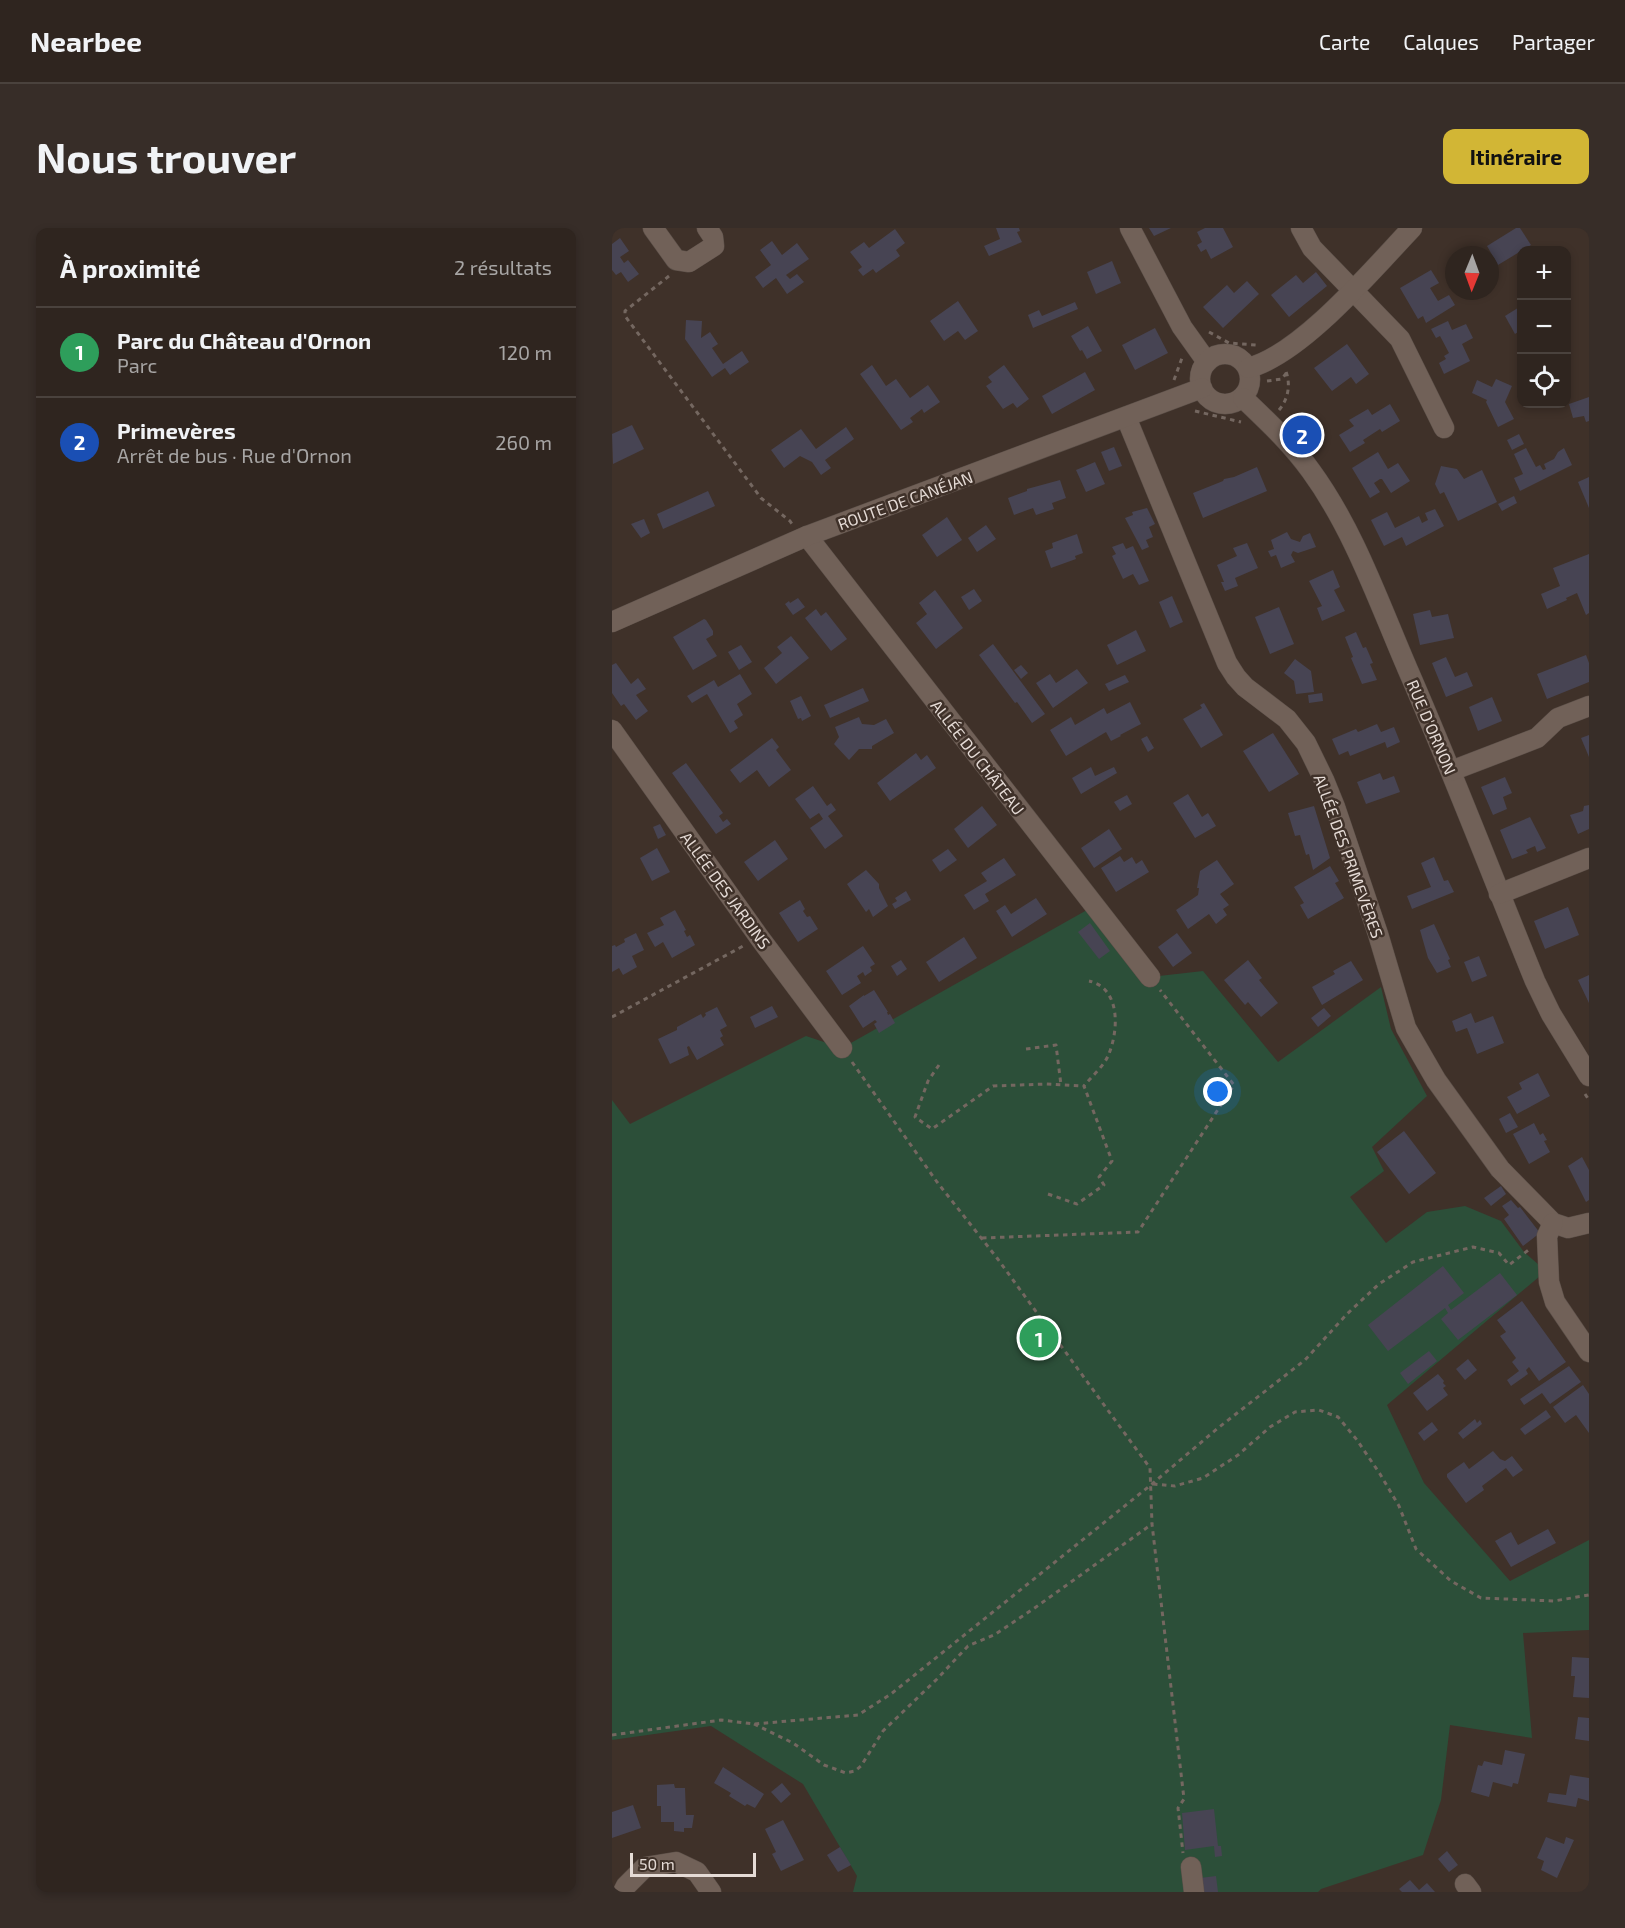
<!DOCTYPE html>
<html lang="fr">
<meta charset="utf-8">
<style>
:root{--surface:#2f251f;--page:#372d28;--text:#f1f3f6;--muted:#a7a5a4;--line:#4a423d;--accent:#d2b635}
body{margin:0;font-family:"Exo 2",sans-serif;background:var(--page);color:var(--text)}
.controls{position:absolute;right:18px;top:18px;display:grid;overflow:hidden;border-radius:12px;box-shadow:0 3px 9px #0003}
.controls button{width:54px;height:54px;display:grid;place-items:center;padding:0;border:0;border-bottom:2px solid var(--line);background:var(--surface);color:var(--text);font:30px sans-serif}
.compass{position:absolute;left:833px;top:18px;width:54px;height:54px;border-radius:50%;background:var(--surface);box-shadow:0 3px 9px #0003;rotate:181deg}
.scale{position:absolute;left:18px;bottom:15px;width:126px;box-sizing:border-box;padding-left:6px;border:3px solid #e5dbd6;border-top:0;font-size:16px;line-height:21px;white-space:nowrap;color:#e5dbd6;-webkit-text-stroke:4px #3f3129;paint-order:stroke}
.you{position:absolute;left:606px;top:864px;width:21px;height:21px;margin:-15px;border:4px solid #fff;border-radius:50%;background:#1a73e8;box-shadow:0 0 0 9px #1a73e833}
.badge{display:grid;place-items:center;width:39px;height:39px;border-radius:50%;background:var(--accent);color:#fff;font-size:20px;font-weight:700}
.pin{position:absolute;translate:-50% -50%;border:3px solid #fff;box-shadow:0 2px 6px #0006}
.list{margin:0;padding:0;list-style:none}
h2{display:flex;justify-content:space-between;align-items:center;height:78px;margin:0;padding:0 24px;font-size:26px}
h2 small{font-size:20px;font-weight:400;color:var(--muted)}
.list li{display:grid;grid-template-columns:39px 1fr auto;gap:18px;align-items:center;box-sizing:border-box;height:90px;padding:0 24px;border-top:2px solid var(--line)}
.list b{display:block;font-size:22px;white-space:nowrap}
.list p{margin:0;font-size:20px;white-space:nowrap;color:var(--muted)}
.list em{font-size:20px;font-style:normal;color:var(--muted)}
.icon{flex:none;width:33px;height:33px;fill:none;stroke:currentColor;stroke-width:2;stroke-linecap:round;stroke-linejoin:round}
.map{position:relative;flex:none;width:977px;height:1664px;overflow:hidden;border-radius:12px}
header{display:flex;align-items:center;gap:36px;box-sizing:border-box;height:84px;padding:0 30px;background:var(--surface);border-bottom:2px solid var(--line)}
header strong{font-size:28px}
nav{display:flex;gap:33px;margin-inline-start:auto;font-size:21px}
.intro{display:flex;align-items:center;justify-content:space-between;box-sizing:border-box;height:144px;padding:0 36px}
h1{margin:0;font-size:42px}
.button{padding:15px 27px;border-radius:12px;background:var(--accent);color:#111;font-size:21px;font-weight:700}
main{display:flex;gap:36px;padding:0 36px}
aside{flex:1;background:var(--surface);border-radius:12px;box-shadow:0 3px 9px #0003}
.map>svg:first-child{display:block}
.green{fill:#2c4f39}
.building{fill:#474453}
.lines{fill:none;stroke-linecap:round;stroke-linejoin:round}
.minor-casing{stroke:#5b4f48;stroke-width:21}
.path{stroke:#746760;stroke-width:3;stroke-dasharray:4.5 4.5;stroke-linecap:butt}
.minor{stroke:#716158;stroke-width:20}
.labels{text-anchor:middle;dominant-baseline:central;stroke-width:5;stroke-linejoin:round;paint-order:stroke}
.street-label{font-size:16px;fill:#e5dbd6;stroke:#3f3129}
</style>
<header>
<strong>Nearbee</strong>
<nav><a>Carte</a><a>Calques</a><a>Partager</a></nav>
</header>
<div class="intro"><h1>Nous trouver</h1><a class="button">Itinéraire</a></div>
<main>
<aside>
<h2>À proximité<small>2 résultats</small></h2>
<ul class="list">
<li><span class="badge" style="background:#2e9e5b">1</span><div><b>Parc du Château d'Ornon</b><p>Parc</p></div><em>120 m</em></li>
<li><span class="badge" style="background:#1a4fb4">2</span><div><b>Primevères</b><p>Arrêt de bus · Rue d'Ornon</p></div><em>260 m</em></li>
</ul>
</aside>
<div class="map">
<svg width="977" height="1664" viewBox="0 0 977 1664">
<rect width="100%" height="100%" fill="#3f3129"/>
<polygon class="green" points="482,678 538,749 591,743 666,834 769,759 779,801 815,868 760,919 772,943 738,969 774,1015 815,984 853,978 889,993 912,1024 934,1043 775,1177 812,1255 898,1353 977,1312 977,1402 911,1405 920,1510 838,1497 829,1572 811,1627 709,1661 706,1664 241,1664 245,1648 191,1556 99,1498 0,1512 0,872 18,896 194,808 230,820"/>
<g class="building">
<polygon points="384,0 407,0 408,3 405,4 410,14 377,28 372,18 388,11"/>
<polygon points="537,0 559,0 542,8"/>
<polygon points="593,0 611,0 621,19 599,31 594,21 589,24 585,17 590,14 585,4"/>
<polygon points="904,0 908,0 919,17 886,37 875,18"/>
<polygon points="283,1 293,15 284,22 288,28 264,45 261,41 251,48 246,42 250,39 238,24 252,14 257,20"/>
<polygon points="8,10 17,23 8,29 12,35 16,32 27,46 16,54 9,44 4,47 0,42 0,16"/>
<polygon points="160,13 170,27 185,15 197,31 174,47 178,51 185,46 192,54 175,66 164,50 151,60 143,49 159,37 148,22"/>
<polygon points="500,33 509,55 484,66 475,44"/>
<polygon points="819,42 827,55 818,60 826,73 837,67 843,77 814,95 811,88 806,91 788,60"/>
<polygon points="704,44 715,58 677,89 659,67 684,47 691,55"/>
<polygon points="635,53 647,66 611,100 591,79 615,57 622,65"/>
<polygon points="346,73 366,103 353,112 346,103 332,113 318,93"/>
<polygon points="463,74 466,81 421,100 416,87 427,82 430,88"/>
<polygon points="909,78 909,102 903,106 893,88"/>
<polygon points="74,92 90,93 89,110 98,104 106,116 100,120 111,136 130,123 137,134 118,147 113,140 100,149 73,111"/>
<polygon points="836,93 840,102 854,96 861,110 850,116 858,133 832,146 827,135 834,131 832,128 837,125 828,108 824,110 819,101"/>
<polygon points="476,98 490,123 475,131 470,122 468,123 459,108"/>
<polygon points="543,100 556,125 523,142 510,117"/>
<polygon points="735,116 757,146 744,156 739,149 720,163 702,140"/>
<polygon points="260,137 274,158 284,151 298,170 316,157 328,174 312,185 310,181 298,190 301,194 289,202 248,146"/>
<polygon points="392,137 417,171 405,180 401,175 391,181 374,158 380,154 376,149"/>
<polygon points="473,144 483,162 440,186 430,168"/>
<polygon points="884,151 900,158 893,174 902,191 886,199 874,174 875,172 860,165 865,152 880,159"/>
<polygon points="977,169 977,193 974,194 972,188 961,190 957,176"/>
<polygon points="778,176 788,193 770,204 768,201 751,212 753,215 738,224 727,207 742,198 737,192 756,181 760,187"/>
<polygon points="20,197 32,221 1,236 0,206"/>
<polygon points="234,199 242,211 213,232 219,240 209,247 200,234 188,228 172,240 159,222 189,201 204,221"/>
<polygon points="907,206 912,216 900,222 895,212"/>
<polygon points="502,219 510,238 497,243 489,224"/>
<polygon points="914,220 924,239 928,237 931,242 934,241 932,236 942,231 946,224 952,220 960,237 908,263 902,250 911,246 902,226"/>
<polygon points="766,224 776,241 786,235 798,253 779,265 770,251 768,251 762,255 768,264 758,270 740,240"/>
<polygon points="483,234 493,256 474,264 464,242"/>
<polygon points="829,238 845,241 852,251 870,242 885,274 846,293 832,264 828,266 823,256"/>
<polygon points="645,239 655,263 591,290 581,265 611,253 612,251 622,249"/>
<polygon points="977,249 977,280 966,254"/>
<polygon points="448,252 454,270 440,275 442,281 424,287 421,280 402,287 396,270 415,263 415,261"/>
<polygon points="96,263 103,278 51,301 45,286"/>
<polygon points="902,268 905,275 890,283 886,276"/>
<polygon points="535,280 543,296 537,299 541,309 534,312 537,319 530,322 513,290 521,287 520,284"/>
<polygon points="823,281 832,298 794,318 790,309 772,318 759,292 775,284 783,300 807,288 810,295 816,292 813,285"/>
<polygon points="335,289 350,312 325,329 310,307"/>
<polygon points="32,291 38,305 29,310 19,296"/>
<polygon points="374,297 384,311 365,324 356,310"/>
<polygon points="675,304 679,311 688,314 691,308 698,305 704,319 686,325 681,323 679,327 683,334 669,340 664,327 659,329 656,323 662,321 659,312"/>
<polygon points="465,306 471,325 463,328 464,331 439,340 433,323 441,320 440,315"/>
<polygon points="511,315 514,321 521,318 537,353 527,357 521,346 511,351 500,328 504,326 500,319"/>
<polygon points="635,315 646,340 623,350 626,358 613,363 609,354 612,354 605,337 625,328 621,320"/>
<polygon points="977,326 977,385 974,387 965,365 954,370 955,372 935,381 929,366 948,358 941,340"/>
<polygon points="721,342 728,359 722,362 733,383 710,393 705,380 710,378 697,353"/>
<polygon points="362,361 370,373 357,382 349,369"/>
<polygon points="323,362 351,400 324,421 304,395 315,386 307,375"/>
<polygon points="560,368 571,394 558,400 547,374"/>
<polygon points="186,370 193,379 181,387 173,376 177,373 178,375"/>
<polygon points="667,379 682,416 658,426 643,389"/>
<polygon points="204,381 209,388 214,384 235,411 219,423 193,390"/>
<polygon points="818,382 820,389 836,386 842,410 808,417 801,386"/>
<polygon points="92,391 94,392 101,403 101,407 94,411 105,428 81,442 61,409"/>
<polygon points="524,402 534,423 505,437 495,417"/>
<polygon points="744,404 751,420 754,419 761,435 758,436 765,452 750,456 739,430 741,429 733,409"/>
<polygon points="179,408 197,430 164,456 152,440 170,425 165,419"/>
<polygon points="381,416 433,486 420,495 405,474 403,475 367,427"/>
<polygon points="129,417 140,434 127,442 116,424"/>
<polygon points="974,427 977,435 977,454 935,471 925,446"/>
<polygon points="834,429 843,449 855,444 861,458 834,469 820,435"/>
<polygon points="683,431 699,443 702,464 684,466 682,453 672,445"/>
<polygon points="4,435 19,456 26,450 34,461 24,467 36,483 24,492 12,476 9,478 0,465 0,437"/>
<polygon points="409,437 416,445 409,451 402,442"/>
<polygon points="465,441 476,455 441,480 424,455 438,446 444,455"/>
<polygon points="128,446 140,466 125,476 131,487 122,493 126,500 118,505 95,466 80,475 75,468 102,452 106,459"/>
<polygon points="513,447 517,454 497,463 493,456"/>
<polygon points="251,460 257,473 218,490 212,477"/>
<polygon points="710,465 711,473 697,475 696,467"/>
<polygon points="189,468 199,488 190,493 189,490 186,491 178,473"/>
<polygon points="880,469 890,493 866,503 857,479"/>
<polygon points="518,474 529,496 508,507 509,508 499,513 494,504 454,528 438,502 459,489 463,497 492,480 495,486"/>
<polygon points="592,475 611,507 589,520 571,491 590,480 588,477"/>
<polygon points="247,489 250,496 262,497 274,491 282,505 260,518 260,521 247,521 237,532 222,516 227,509 223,499"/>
<polygon points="765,496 769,504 782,499 788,514 775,520 773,514 738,528 736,523 727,527 720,511 744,501 746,504"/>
<polygon points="661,505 687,546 657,564 631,523"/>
<polygon points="977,507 977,529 969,510"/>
<polygon points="535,508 542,520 536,524 529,511"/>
<polygon points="160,510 167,519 164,522 179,542 157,559 145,542 128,555 118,542"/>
<polygon points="304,525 309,532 315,527 324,540 278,573 265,555"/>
<polygon points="74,535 111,585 107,588 111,594 115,591 119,596 104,606 60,545"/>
<polygon points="479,539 483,548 502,539 505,545 469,566 460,550"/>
<polygon points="768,545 771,552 782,548 788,564 754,576 745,554"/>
<polygon points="893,549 900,565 891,569 895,581 881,587 869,559"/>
<polygon points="201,558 215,578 219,575 224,582 216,588 231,608 213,621 198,600 211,591 207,585 198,591 183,571"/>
<polygon points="576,566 590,589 596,585 604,598 583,610 561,575"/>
<polygon points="515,567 520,576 508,583 502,574"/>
<polygon points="977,577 977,601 966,606 958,587 971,583 972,578"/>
<polygon points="370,578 385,597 356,620 342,601"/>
<polygon points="702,578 718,630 701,642 697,626 694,627 688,607 683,608 676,585"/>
<polygon points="918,589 934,620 925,624 923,618 914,622 916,625 900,631 888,602"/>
<polygon points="48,596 54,607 46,611 41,599"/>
<polygon points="497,601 510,621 482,640 469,620"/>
<polygon points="163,612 176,631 146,653 132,634"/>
<polygon points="45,620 58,644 40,653 28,630"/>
<polygon points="336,621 345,632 328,644 320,632"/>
<polygon points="508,628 512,634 520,629 524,636 530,632 537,644 504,664 489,640"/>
<polygon points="822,629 832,653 836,652 842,664 800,681 795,668 819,659 809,635"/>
<polygon points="392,630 404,647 373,666 377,673 362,682 352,667 375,653 369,645"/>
<polygon points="605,632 622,656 608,666 617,677 611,681 615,687 604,696 597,686 576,701 564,682 586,667 587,660 585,660 588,643"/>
<polygon points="718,638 727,653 723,655 732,670 696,691 688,677 692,675 682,659"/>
<polygon points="254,642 267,656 267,660 276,678 261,689 257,681 254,684 235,656"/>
<polygon points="294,663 299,672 283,681 280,676 285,673 283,670"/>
<polygon points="424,670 435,686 400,709 384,683 393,677 399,686"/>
<polygon points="188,672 193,681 191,683 195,689 198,688 206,701 186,714 167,685"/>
<polygon points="956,679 967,707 933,721 922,693"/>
<polygon points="63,682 74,702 72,703 75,709 78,707 83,717 60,730 51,714 43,719 35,705 52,697 48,690"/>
<polygon points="478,695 498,723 487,731 466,704"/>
<polygon points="822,696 838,731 836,732 839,739 825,745 816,730 808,702"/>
<polygon points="24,705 32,722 20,728 25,739 11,747 7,740 0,744 0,718 3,717 4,719 13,714 12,711"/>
<polygon points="565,705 580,725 561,739 546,719"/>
<polygon points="352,709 365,730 327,754 314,734"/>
<polygon points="251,718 263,736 258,739 260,743 253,748 251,744 245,748 249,755 230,767 214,743"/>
<polygon points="867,728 875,748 860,754 852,734"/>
<polygon points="289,732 295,741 285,748 279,738"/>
<polygon points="636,732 650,750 647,752 666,775 649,789 636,774 633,777 612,752"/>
<polygon points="739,733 751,752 710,777 700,759 723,746 721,743"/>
<polygon points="977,747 977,775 966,752"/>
<polygon points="262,762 276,784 275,784 276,787 278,786 283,795 267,805 262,796 265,794 263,792 251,800 237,778 252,767 252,768"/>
<polygon points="160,778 166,789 143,800 138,789"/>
<polygon points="105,779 115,798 108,802 111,808 108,810 112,817 85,832 77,818 75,819 77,827 58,836 46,811 65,802 65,799 89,786 91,790 94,787 93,785"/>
<polygon points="712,780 719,788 706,799 699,790"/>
<polygon points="859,785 863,795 881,788 892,815 865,826 855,800 844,804 840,793"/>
<polygon points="926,845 938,868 905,886 895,869 910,861 907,855"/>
<polygon points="898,885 906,899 894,905 887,891"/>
<polygon points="922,895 928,907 931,905 935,912 932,913 938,924 917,936 901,906"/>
<polygon points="792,903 824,945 797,966 765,924"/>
<polygon points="970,929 977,942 977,972 974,974 956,938"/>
<polygon points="889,958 894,966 879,978 872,970"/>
<polygon points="899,972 906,980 908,979 928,1005 911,1018 892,991 897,987 890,978"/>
<polygon points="831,1038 852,1065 836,1077 839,1082 888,1045 905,1067 846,1112 829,1091 836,1085 833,1080 776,1123 756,1097"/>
<polygon points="910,1073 954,1134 927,1153 917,1139 914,1142 916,1146 899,1158 895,1152 907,1143 900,1134 904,1130 888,1108 894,1104 885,1092"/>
<polygon points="817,1123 825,1133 796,1156 788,1145"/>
<polygon points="856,1131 865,1142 853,1152 844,1141"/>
<polygon points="957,1138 969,1154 938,1176 930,1165 912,1177 908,1171"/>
<polygon points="826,1146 832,1153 831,1155 834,1158 831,1160 836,1167 815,1183 801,1165"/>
<polygon points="971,1157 977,1166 977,1205 964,1187 953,1195 941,1179"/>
<polygon points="934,1182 939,1189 913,1207 908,1201"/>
<polygon points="863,1191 865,1195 868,1192 870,1196 851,1211 846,1205"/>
<polygon points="820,1194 826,1202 812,1213 806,1205"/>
<polygon points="881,1223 888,1231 893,1233 900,1228 911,1242 901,1249 894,1240 870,1258 872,1262 854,1275 835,1249 835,1246 852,1234 857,1241"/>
<polygon points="936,1301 944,1315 899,1339 883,1313 899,1304 906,1317"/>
<polygon points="960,1429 977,1430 977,1470 961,1469 963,1448 959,1448"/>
<polygon points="966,1489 977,1490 977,1513 963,1511"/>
<polygon points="893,1522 913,1526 906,1556 901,1555 900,1559 881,1554 877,1569 859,1564 866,1537 870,1538 872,1533 890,1537"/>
<polygon points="111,1539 152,1566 143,1580 135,1576 133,1578 117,1568 119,1565 102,1555"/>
<polygon points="958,1547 977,1550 977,1573 966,1570 964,1579 935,1574 937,1565 954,1567"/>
<polygon points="170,1555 179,1566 169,1575 159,1564"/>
<polygon points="62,1556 63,1560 73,1560 74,1587 82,1587 80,1600 72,1600 72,1604 62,1603 62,1594 49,1594 49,1578 45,1578 45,1557"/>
<polygon points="21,1577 29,1600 0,1610 0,1584"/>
<polygon points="602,1581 606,1618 609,1618 610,1628 603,1629 602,1618 573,1622 570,1585"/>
<polygon points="171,1592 192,1632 169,1643 160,1626 164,1624 153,1601"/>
<polygon points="934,1609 952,1616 954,1609 962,1612 945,1650 929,1642 932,1633 925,1630"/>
<polygon points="228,1619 239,1637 226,1644 215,1627"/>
<polygon points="835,1623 846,1637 837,1644 826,1631"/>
<polygon points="604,1648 606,1664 590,1664 588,1650"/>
<polygon points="798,1652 807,1662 815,1655 823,1664 790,1664 787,1661"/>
</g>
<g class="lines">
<g class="minor-casing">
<g id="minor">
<polyline points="41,0 64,32 77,34 102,18 101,9 95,0"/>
<polyline points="518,0 570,99 595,134"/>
<polyline points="689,0 700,20 788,111 832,200"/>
<circle cx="613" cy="151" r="25"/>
<path d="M636 140C689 127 762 40 800 0"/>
<path d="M631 170C655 193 679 215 699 243 742 302 767 375 796 442 841 545 881 650 923 753L939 786 977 848"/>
<polyline points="514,189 615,435 624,449 633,459 675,491 694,515 712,552 723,579 766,706 794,800 824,852 888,941 941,995 956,1000 977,995"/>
<polyline points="195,308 538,749"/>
<polyline points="0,394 195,308 590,160"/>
<polyline points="0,502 147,709 230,820"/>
<polyline points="839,543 925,510 946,490 977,478"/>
<polyline points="887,666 977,630"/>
<polyline points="941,995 935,1008 937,1054 943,1074 977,1124"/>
<polyline points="579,1639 582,1664"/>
<polyline points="853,1656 859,1664"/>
<polyline points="11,1664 14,1658 33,1639 64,1634 85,1644 99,1664"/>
</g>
</g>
<g class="path">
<polyline points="57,48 13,83 13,88 149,270 178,293 180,296"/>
<polyline points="597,104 617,115 644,117"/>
<polyline points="562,152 570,130"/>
<polyline points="655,153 670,151 675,144"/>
<path d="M667 182C677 170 679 155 673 141"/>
<polyline points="583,183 629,194"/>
<polyline points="0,789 133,717"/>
<polyline points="414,821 444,817 449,857"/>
<polyline points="240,834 325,954 385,1030 538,1240 540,1296 572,1571 566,1580 571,1625"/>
<polyline points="327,837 316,853 303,889 320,901 381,858 434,856 472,858"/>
<polyline points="973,866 977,872"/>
<path d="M436 966 465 976 492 957 487 949 500 933 472 858C480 848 491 839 496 828 507 803 509 760 477 753"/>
<polyline points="370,1010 526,1004 622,857 548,762"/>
<polyline points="541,1256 563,1258 591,1250 626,1227 658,1199 683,1184 707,1182 726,1189 745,1212 768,1246 787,1278 804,1321 839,1353 869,1370 942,1373 977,1367"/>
<polyline points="142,1496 181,1515 212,1537 234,1545 243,1543 249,1538 271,1503 325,1451 356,1418 382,1407 424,1379 540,1296"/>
<polyline points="0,1507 109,1492 142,1496 246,1487 279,1466 540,1256 606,1200 693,1132 735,1086 767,1056 801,1034 861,1019 887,1025 897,1037 919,1020"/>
</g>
<use href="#minor" class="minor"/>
</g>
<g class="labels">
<g class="street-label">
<text transform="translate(293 272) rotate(-20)">ROUTE DE CANÉJAN</text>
<text transform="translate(820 499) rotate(67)">RUE D'ORNON</text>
<text transform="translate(366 529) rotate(52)">ALLÉE DU CHÂTEAU</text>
<text transform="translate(737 628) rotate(70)">ALLÉE DES PRIMEVÈRES</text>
<text transform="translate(114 662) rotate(54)">ALLÉE DES JARDINS</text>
</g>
</g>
</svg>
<div class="controls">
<button>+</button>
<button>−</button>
<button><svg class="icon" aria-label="locate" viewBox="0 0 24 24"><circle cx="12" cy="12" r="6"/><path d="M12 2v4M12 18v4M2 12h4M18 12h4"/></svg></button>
</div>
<svg class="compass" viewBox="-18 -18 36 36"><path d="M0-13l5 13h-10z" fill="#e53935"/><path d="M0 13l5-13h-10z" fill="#a7a5a4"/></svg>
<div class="scale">50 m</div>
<div class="you"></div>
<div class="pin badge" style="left:427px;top:1110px;background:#2e9e5b">1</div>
<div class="pin badge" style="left:690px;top:207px;background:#1a4fb4">2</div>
</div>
</main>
